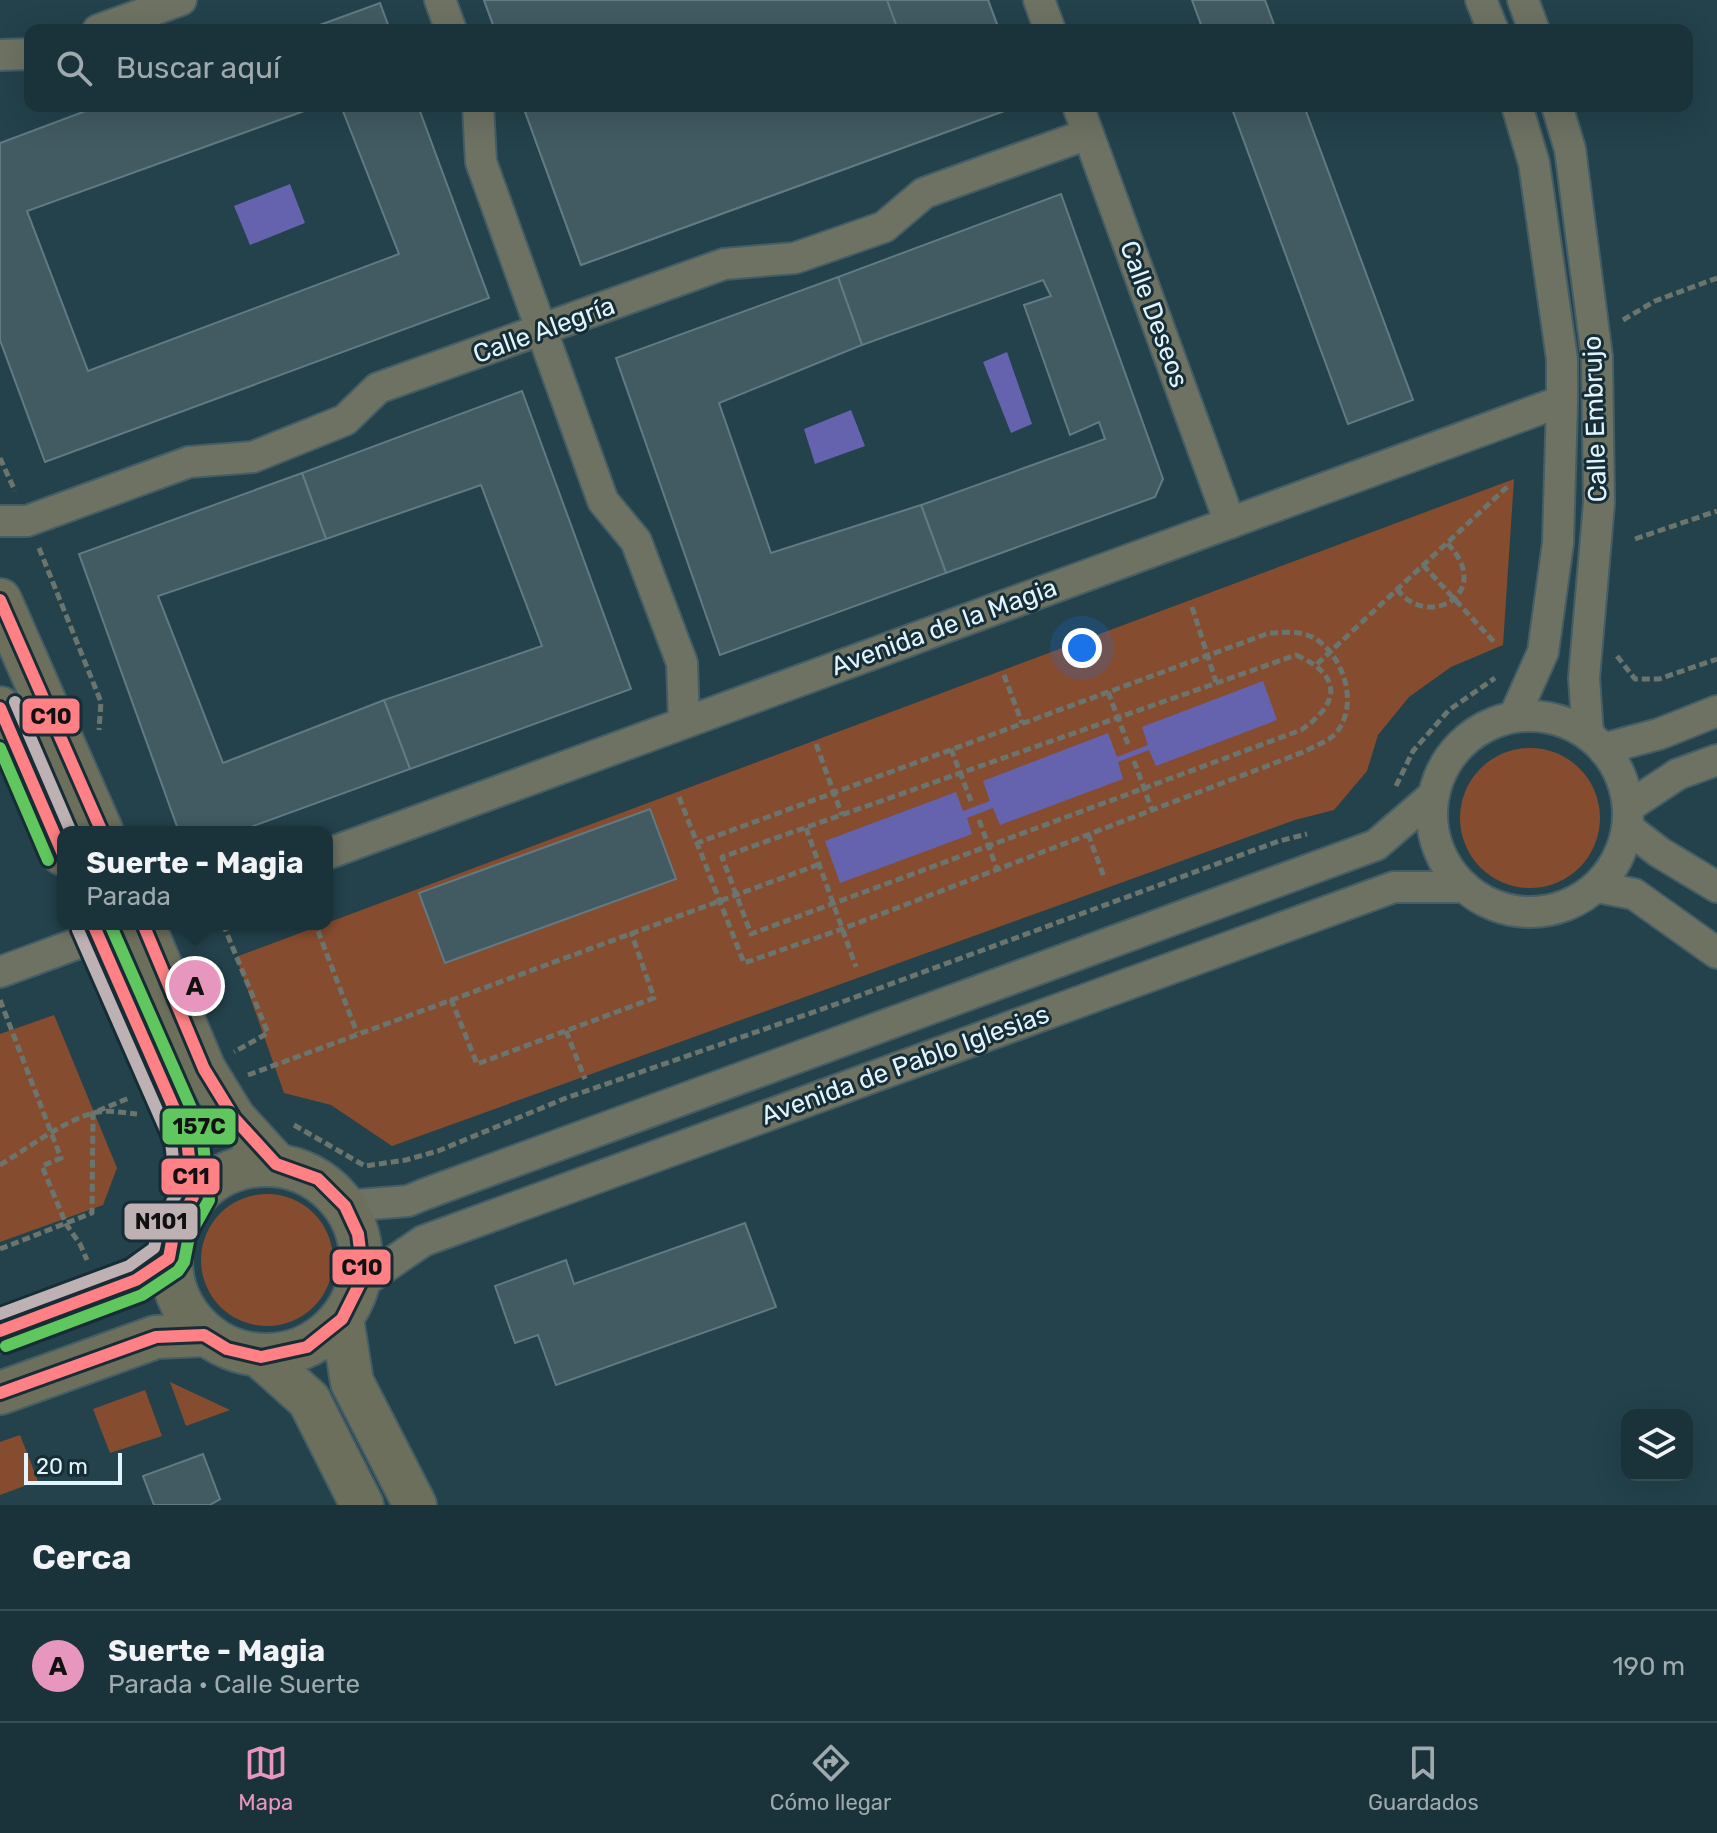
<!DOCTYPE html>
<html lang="es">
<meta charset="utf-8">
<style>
:root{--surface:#1a3239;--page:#233a41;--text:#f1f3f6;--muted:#9faaae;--line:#384d53;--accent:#e797bd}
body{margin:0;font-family:Rubik,sans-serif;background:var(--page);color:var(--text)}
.controls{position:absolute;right:24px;bottom:24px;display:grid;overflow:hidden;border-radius:16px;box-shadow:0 8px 32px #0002}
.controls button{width:72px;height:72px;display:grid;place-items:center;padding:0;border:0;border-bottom:2px solid var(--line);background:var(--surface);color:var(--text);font:40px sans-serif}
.scale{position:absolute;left:24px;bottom:20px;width:98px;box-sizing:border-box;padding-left:8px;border:4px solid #e0f5fe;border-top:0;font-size:22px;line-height:28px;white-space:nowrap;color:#e0f5fe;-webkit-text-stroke:6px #172d36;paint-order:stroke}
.you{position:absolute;left:1082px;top:648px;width:28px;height:28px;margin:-20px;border:6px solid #fff;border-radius:50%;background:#1a73e8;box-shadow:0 0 0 12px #1a73e833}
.badge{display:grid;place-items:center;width:52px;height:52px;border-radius:50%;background:var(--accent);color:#111;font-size:26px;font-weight:700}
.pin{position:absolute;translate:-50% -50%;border:4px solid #fff;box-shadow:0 2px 8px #0006}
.popup{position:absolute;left:57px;top:826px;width:276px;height:104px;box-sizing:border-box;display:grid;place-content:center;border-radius:16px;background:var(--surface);filter:drop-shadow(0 2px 6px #0005);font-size:26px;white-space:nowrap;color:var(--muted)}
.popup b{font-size:30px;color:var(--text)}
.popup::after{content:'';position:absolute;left:50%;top:100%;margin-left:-16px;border:16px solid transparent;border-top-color:var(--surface)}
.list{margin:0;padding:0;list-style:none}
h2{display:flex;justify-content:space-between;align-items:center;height:104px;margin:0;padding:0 32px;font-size:34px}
h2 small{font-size:26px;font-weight:400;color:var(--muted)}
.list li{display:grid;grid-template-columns:52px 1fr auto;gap:24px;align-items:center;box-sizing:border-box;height:112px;padding:0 32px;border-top:2px solid var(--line)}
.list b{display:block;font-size:30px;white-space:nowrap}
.list p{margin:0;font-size:26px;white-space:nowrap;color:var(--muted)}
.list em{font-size:26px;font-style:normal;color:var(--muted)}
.icon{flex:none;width:44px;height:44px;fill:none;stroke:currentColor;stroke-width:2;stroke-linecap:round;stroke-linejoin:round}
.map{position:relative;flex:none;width:1717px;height:1505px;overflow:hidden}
.search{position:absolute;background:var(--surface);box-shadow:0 8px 32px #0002;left:24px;right:24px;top:24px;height:88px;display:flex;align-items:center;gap:20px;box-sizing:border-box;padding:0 28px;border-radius:16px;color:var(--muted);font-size:30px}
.sheet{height:216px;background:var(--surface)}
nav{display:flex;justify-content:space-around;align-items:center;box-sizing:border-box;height:112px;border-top:2px solid var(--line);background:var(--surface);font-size:22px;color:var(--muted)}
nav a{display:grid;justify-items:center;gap:4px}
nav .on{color:var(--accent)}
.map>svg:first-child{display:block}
.green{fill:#864c2f}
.water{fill:#6563ae}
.building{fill:#425a62;stroke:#627a83;stroke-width:2}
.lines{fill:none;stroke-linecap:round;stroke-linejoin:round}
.street-casing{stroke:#455d65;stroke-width:34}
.secondary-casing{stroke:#455d65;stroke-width:46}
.path{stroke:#6c756d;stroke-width:5;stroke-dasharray:8 4;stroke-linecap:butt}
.street{stroke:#6d7263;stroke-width:30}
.secondary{stroke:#6c6f5b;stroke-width:42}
.bus-1-casing{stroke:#172d36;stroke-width:18}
.bus-2-casing{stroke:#172d36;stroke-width:18}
.bus-3-casing{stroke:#172d36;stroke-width:18}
.bus-4-casing{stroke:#172d36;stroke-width:18}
.bus-1{stroke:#ff8085;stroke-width:12}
.bus-2{stroke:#ff8085;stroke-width:12}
.bus-3{stroke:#60c75e;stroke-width:12}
.bus-4{stroke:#bdb1b4;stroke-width:12}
.labels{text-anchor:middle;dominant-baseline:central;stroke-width:6;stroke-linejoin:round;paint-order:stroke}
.street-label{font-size:26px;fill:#e0f5fe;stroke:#172d36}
.line-badge{stroke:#172d36;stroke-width:3}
.pale-badge-label{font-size:22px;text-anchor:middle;font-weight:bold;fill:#111}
</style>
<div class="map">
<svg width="1717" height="1505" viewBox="0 0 1717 1505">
<rect width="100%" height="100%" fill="#23424c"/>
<g class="green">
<polygon points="1514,479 1503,645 1451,667 1409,697 1378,735 1367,771 1334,810 1295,820 392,1146 331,1105 284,1093 236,957"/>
<circle cx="1530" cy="818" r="70"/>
<polygon points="54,1015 117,1168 103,1205 0,1242 0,1034"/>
<circle cx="267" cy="1260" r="66"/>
<polygon points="170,1382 230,1410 186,1426"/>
<polygon points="145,1390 162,1436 110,1453 93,1409"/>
<polygon points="20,1435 38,1481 0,1495 0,1442"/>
</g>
<g class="water">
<polygon points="290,184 305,223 250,245 234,206"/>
<polygon points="1007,352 1032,424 1011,433 983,362"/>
<polygon points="851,410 865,446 815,464 804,429"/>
<polygon points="1263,681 1277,720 1156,766 1149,750 1118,762 1123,779 1000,825 993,808 967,818 972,834 840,883 825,841 956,792 963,811 990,801 983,781 1108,733 1117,757 1148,745 1142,727"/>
</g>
<g class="building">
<polygon points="484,0 664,0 593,26 594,30 495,30"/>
<polygon points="484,0 988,0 999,30 495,30"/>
<polygon points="887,0 988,0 999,30 898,30"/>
<polygon points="1192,0 1265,0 1276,30 1203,30"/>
<polygon points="380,3 390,30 306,30"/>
<polygon points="99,106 318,106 27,211 88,371 399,254 341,106 418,106 489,298 45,462 0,340 0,143"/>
<polygon points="523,106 624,106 639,146 744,106 1018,106 581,265"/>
<polygon points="523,106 1018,106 581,265"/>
<polygon points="1231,106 1304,106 1413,400 1348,424"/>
<polygon points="1061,194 1163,479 1155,497 946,573 921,505 1105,439 1099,422 1070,435 1024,305 1051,296 1043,280 862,345 838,277"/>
<polygon points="838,277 862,345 719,403 771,553 921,505 946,573 720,655 616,358"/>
<polygon points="522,391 631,689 410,769 384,700 542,646 481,485 326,539 302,473"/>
<polygon points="302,473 326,539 158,596 223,763 384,700 410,769 237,832 179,832 79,554"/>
<polygon points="650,809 676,879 445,963 419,893"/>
<polygon points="745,1223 776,1307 556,1385 538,1335 515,1343 495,1286 566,1260 574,1284"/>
<polygon points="203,1454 220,1499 210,1505 154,1505 143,1476"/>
</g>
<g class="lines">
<g class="street-casing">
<g id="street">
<polyline points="440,0 451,30"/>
<polyline points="1039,0 1050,30"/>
<polyline points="1481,0 1493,30"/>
<polyline points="1523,0 1534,30"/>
<polyline points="98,30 181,0"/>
<polyline points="0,55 30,54"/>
<polyline points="478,106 481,162 603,501 636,541 682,663 684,721"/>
<polyline points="1078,106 1230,523"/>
<polyline points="1557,106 1570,149 1597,357 1599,503 1584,678 1588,734"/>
<polyline points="0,521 27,521 189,462 253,457 345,420 378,388 724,264 795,258 884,227 924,193 1088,134"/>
<circle cx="1530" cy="814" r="98"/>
<polyline points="1514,717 1543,652 1558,543 1562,401 1562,359 1534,163 1517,106"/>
<polyline points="1603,749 1659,734 1717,711"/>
<polyline points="1628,807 1678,774 1717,760"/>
<polyline points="1628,828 1659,852 1717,887"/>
<polyline points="327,854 1562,401"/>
<polyline points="1597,887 1634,894 1717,953"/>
<polyline points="0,972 98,936"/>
<polyline points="345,1206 408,1201 425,1194 1376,845 1434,795"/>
<polyline points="359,1285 423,1241 1394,887 1465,887"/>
</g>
</g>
<g class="secondary-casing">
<g id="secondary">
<polyline points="0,600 102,832"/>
<polyline points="0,708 63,854"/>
<polyline points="93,924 187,1138 193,1197"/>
<polyline points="143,924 204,1069 234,1118 276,1164"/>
<circle cx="266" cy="1260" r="95"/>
<polyline points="342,1319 352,1382 415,1505"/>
<polyline points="0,1331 136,1280 169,1258"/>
<polyline points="261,1357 309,1400 362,1505"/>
<polyline points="0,1393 156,1337 204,1335"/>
</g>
</g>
<g class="path">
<polyline points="1623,320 1655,301 1717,278"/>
<polyline points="0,458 15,491"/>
<polyline points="1635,539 1717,511"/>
<polyline points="39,548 101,702 99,730"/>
<polyline points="1423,565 1495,643"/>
<path d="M1397 589C1427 631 1496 593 1447 543"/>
<polyline points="1192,607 1216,682"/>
<path d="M1296 655C1342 675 1341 703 1301 730L751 934 722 857Z"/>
<polyline points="1617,656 1635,679 1659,679 1717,659"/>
<polyline points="1317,664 1507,487"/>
<polyline points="1004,675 1022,723"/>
<polyline points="1108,692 1128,744"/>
<polyline points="816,744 842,815"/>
<polyline points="951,749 971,801"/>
<polyline points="1134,761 1152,810"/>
<polyline points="1396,786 1413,751 1449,710 1495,678"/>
<path d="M679 797 744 963 842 929 1306 751C1314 746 1327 742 1334 735 1361 708 1344 653 1312 637 1298 630 1283 633 1269 633L697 843"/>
<polyline points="979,820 997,869"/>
<polyline points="806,828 856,967"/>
<polyline points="1088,834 1104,877"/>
<polyline points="223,924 268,1033 234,1052"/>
<polyline points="318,931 357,1033"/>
<polyline points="451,999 477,1064 654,998 631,932"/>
<polyline points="0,1000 61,1158 42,1166 66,1224 80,1244 87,1260"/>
<polyline points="566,1031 585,1079"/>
<polyline points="248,1075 820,864"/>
<polyline points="294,1125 365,1166 406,1160 438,1151 566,1098 831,1006 1279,841 1307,834"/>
<path d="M0 1165C26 1149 64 1121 93 1113 107 1109 123 1113 137 1114"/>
<polyline points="0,1249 92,1213 93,1113 129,1098"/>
</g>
<use href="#street" class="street"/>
<use href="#secondary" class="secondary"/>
<g class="bus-1-casing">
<g id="bus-1">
<polyline points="0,600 102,832"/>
<polyline points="0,1393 156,1337 204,1335 227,1349 261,1357 307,1347 342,1319 359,1285 362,1266 358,1234 345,1206 318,1179 276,1164 234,1118 204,1069 143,924"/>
</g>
</g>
<g class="bus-2-casing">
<g id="bus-2">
<polyline points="0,708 63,854"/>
<polyline points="0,1331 136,1280 169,1258 174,1230 193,1197 187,1138 93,924"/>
</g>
</g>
<g class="bus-3-casing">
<g id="bus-3">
<polyline points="0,748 48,860"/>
<polyline points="6,1346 142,1295 178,1271 184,1262 189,1236 209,1200 202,1133 110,924"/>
</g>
</g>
<g class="bus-4-casing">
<g id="bus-4">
<polyline points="15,702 71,832"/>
<polyline points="0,1314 129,1266 154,1248 159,1225 177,1193 171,1142 78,930"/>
</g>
</g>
<use href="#bus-1" class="bus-1"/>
<use href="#bus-2" class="bus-2"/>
<use href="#bus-3" class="bus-3"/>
<use href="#bus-4" class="bus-4"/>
</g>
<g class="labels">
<g class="street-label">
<text transform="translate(1154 314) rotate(70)">Calle Deseos</text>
<text transform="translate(544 330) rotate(-20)">Calle Alegría</text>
<text transform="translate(1595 419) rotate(-92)">Calle Embrujo</text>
<text transform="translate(944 627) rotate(-20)">Avenida de la Magia</text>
<text transform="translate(905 1065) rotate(-20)">Avenida de Pablo Iglesias</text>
</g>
</g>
<g class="line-badge">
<rect x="21" y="697" width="60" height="38" rx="8" fill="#ff8085"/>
<rect x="161" y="1107" width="76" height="39" rx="8" fill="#60c75e"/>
<rect x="160" y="1157" width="61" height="39" rx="8" fill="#ff8085"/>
<rect x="123" y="1202" width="76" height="39" rx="8" fill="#bdb1b4"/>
<rect x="331" y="1248" width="61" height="38" rx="8" fill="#ff8085"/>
</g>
<g class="pale-badge-label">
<text x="51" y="724">C10</text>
<text x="199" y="1134">157C</text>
<text x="191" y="1184">C11</text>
<text x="161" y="1229">N101</text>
<text x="362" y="1275">C10</text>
</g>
</svg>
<div class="controls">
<button><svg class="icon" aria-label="layers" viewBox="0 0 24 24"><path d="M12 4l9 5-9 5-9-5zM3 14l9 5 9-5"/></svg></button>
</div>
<div class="scale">20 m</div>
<div class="you"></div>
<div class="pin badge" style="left:195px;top:986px">A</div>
<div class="popup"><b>Suerte - Magia</b>Parada</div>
<div class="search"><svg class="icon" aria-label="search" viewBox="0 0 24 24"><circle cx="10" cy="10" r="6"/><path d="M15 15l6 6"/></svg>Buscar aquí</div>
</div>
<section class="sheet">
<h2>Cerca<small></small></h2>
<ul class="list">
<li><span class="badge">A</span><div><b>Suerte - Magia</b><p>Parada · Calle Suerte</p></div><em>190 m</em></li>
</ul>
</section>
<nav>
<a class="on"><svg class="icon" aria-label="map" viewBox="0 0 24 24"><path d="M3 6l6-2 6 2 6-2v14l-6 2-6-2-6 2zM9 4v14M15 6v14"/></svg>Mapa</a>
<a><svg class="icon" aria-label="directions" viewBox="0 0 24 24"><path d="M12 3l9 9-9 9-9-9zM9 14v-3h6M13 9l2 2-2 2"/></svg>Cómo llegar</a>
<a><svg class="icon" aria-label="saved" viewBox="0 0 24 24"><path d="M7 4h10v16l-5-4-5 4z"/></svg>Guardados</a>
</nav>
